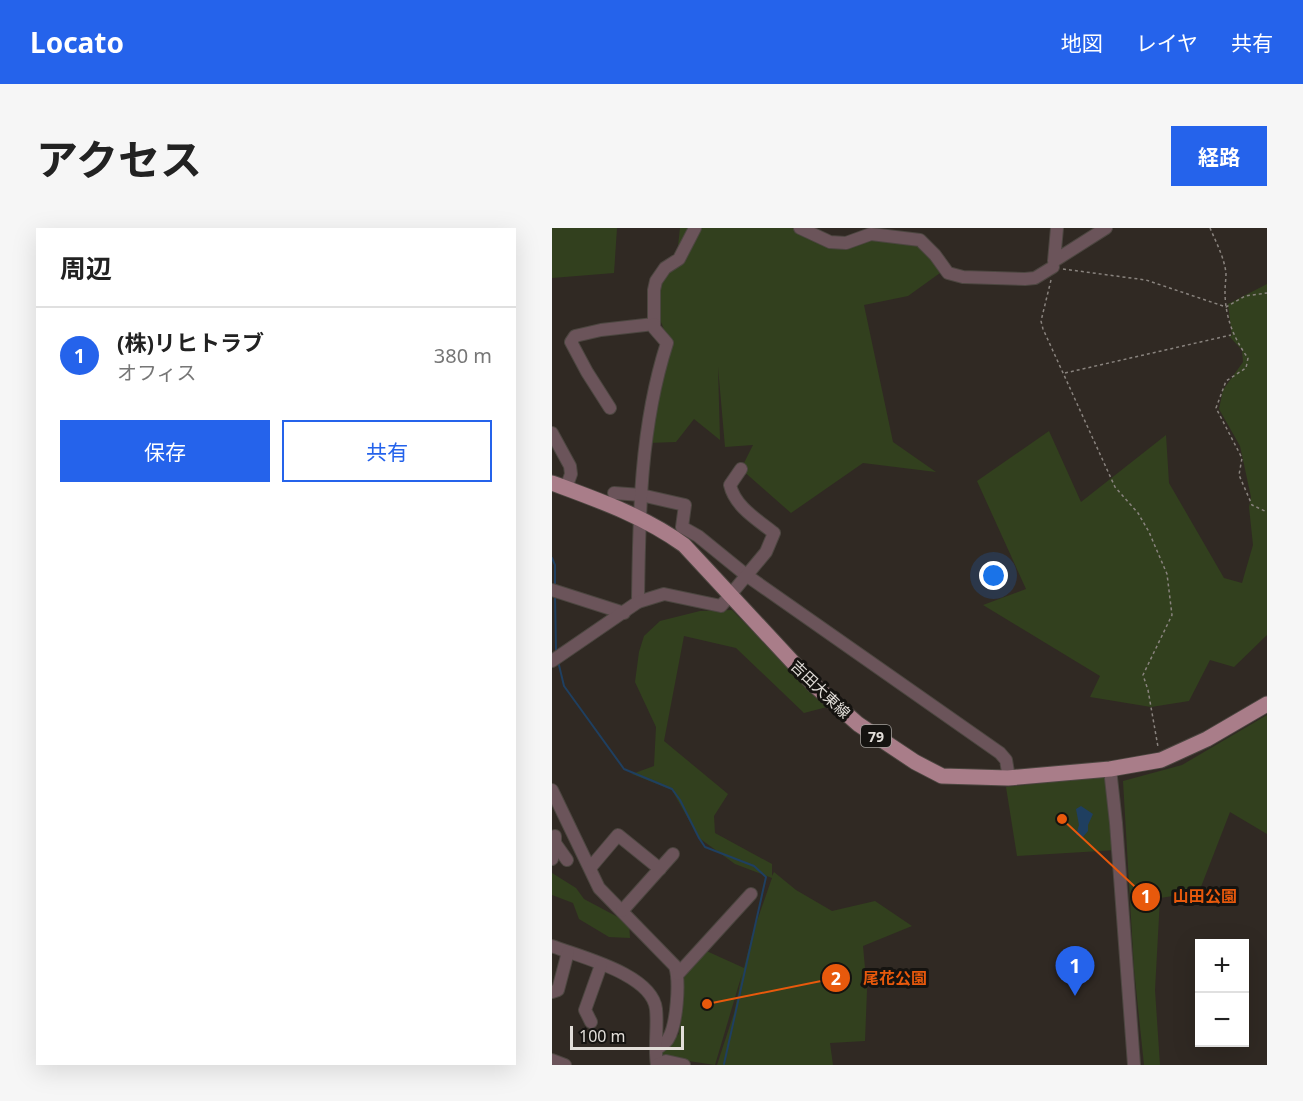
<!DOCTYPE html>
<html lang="ja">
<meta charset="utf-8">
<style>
:root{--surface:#fff;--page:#f6f6f6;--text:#222;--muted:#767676;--line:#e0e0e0;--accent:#2563eb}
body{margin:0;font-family:"Noto Sans","Noto Sans JP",sans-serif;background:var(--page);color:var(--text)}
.controls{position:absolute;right:18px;bottom:18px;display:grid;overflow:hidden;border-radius:0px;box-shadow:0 6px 24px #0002}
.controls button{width:54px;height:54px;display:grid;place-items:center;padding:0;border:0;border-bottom:2px solid var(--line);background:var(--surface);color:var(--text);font:30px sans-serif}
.scale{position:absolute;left:18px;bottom:15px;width:114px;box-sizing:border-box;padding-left:6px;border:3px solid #e2ded9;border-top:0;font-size:16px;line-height:21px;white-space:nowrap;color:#e2ded9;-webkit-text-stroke:4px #151310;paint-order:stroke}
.you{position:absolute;left:442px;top:348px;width:21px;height:21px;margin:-15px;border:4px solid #fff;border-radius:50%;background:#1a73e8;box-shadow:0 0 0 9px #1a73e833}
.badge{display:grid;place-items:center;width:39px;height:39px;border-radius:50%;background:var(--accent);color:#fff;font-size:20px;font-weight:700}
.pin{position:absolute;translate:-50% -50px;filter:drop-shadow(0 2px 3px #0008)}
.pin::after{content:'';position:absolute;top:32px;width:21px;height:18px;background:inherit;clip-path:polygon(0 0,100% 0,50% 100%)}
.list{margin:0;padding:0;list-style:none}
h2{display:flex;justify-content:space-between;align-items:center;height:78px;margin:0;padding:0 24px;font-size:26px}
h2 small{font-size:20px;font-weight:400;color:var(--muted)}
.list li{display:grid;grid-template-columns:39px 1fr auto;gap:18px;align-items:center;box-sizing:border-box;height:96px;padding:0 24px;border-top:2px solid var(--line)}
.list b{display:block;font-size:22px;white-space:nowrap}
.list p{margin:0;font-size:20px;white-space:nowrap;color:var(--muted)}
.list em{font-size:20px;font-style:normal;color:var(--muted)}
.actions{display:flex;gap:12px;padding:18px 24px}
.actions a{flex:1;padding:14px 0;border:2px solid var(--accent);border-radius:0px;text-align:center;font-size:21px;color:var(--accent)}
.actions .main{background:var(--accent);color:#fff}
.map{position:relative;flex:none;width:715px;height:837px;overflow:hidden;border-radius:0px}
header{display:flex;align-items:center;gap:36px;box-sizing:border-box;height:84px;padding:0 30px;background:var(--accent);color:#fff}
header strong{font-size:28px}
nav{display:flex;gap:33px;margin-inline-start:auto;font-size:21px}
.intro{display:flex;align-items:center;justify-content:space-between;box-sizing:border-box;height:144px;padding:0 36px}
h1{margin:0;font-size:42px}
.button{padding:15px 27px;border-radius:0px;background:var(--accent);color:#fff;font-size:21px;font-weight:700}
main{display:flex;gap:36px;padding:0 36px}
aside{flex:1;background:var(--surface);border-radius:0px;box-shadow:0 6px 24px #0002}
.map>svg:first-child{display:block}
.green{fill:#32401e}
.water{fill:#1f3f60}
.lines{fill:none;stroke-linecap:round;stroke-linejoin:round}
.stream{stroke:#1f3f60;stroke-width:2}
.minor-casing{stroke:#4c4640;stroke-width:14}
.major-casing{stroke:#4c4640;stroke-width:17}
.path{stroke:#89837e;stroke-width:1.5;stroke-dasharray:3 3;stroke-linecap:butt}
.minor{stroke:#6b545a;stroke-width:12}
.major{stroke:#a97d89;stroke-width:15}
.labels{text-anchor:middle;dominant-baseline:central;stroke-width:6;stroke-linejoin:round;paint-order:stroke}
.shield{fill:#151310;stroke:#a4a19d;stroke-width:1.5}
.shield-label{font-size:14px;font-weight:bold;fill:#e2ded9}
.street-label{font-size:15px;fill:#e2ded9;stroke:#151310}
.leader{fill:none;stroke:#e8590c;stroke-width:2}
.callout-dot{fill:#e8590c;stroke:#151310;stroke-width:2}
.mark-label{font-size:18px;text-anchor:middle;font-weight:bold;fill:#fff}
.callout-label{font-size:16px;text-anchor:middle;font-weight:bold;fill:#e8590c;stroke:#151310;stroke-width:6;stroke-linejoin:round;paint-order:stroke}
</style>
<header>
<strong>Locato</strong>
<nav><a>地図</a><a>レイヤ</a><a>共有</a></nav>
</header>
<div class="intro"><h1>アクセス</h1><a class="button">経路</a></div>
<main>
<aside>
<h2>周辺<small></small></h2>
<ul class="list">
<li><span class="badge">1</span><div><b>(株)リヒトラブ</b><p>オフィス</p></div><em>380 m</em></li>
</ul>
<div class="actions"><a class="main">保存</a><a>共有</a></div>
</aside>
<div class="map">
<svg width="715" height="837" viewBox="0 0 715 837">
<rect width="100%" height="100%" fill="#302923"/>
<g class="green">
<polygon points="0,0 65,0 62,45 0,50"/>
<polygon points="128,0 248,0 298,19 314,10 353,13 375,22 389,38 388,45 356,68 312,77 341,214 384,244 311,235 239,285 189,241 201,217 173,219 166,139 168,212 142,191 124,214 95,215 117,114 105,84 104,61 125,27"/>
<polygon points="715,56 715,407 682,439 658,432 637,473 599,479 538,469 548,448 431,377 474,361 425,253 497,203 529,274 614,207 617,255 672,350 690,355 701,317 697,279 699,269 688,218 667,181 671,162 691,134 690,122 677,108 680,108 676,76"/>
<polygon points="180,382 275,479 252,485 184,420 132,408 112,513 176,566 162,588 163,605 220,636 220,648 222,644 244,662 280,683 323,673 360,698 311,718 315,762 313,813 278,815 281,837 165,837 182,785 190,746 163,837 110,829 109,821 127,806 131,746 150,721 192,740 200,707 220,650 183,636 147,610 120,562 80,546 102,538 104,499 83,454 87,424 92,408 108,393 148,383"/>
<polygon points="715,487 715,606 678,584 647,664 608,670 603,762 608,837 592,837 582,741 571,553 630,537"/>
<polygon points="555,548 565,622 465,628 454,559"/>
<polygon points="0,645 24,660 32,671 77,695 78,710 57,709 27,691 21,675 0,667"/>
</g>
<polygon class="water" points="529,578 541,586 536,597 536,603 531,609 524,607 527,597 524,581"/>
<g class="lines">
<g class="stream">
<polyline points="0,330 3,337 3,358"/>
<polyline points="3,367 4,424"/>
<polyline points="6,433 12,458 72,541 120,561 128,572 147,610 153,619 202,638 214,649 172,836"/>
</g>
<g class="minor-casing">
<g id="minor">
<polyline points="248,0 278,14 294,15 319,6 368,12 383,27 396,45 411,49 473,51 483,50 501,39"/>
<polyline points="505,0 502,33 554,0"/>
<polyline points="58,180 35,144 19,114 23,108 49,102 102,96 102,62 104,53 113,40 127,31 143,0"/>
<polyline points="0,205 18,238 19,246 14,260"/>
<polyline points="62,265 89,267 133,277 130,299 146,308 194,347 448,525 454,532 457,550"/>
<polyline points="0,362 72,385"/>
<path d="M86 374C87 287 88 199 115 115L102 100V96"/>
<path d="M0 433 86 374 112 366 169 378 214 324 222 305C206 292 183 279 178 257L189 241"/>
<polyline points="558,541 564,595 582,837"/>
<path d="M0 562 47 660 123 738C128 753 125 797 116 811 114 815 108 818 105 821"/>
<polyline points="3,615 15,632"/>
<polyline points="0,631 3,621 3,608"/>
<polyline points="38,640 66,607 108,641"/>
<polyline points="70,683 121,626"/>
<path d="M0 718C28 729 100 746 104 781 106 799 102 819 105 837"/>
<polyline points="126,746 199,666"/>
<polyline points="0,764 6,762 16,724"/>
<polyline points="39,794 33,782 49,737"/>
<polyline points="0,832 13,837"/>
<polyline points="105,837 114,833 132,837"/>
</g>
</g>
<g class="major-casing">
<path id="major" d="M0 255C46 272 92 288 132 317L262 457 306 496 363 534 390 548 456 550 558 541 609 532 655 511 715 476"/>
</g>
<g class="path">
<path d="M658 0C664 14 672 29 674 45 674 51 673 58 673 64 673 89 682 111 696 130L694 140 674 153 664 180 690 230 687 247 700 277 715 284"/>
<polyline points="511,41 594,52 674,79 693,68 715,65"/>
<polyline points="499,52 489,93 491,101 563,259 586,285 597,304 615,346 620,387 591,447 596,462 606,519"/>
<polyline points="513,145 679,107"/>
</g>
<use href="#minor" class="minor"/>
<use href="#major" class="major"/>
</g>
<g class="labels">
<rect class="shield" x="309" y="497" width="30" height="22" rx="4.5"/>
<g class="shield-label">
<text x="324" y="508">79</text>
</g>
<g class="street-label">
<text transform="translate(269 461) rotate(44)">吉田大東線</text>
</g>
</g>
<path class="leader" d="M510 591L594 669M155 776L284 750"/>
<g class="callout-dot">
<circle cx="510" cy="591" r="6"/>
<circle cx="155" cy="776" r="6"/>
<circle cx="594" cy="669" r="15"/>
<circle cx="284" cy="750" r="15"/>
</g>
<g class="mark-label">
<text x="594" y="675">1</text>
<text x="284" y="757">2</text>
</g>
<g class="callout-label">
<text x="653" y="674">山田公園</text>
<text x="343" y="756">尾花公園</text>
</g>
</svg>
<div class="controls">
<button>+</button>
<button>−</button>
</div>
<div class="scale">100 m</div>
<div class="you"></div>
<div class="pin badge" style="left:523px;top:768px">1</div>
</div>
</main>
